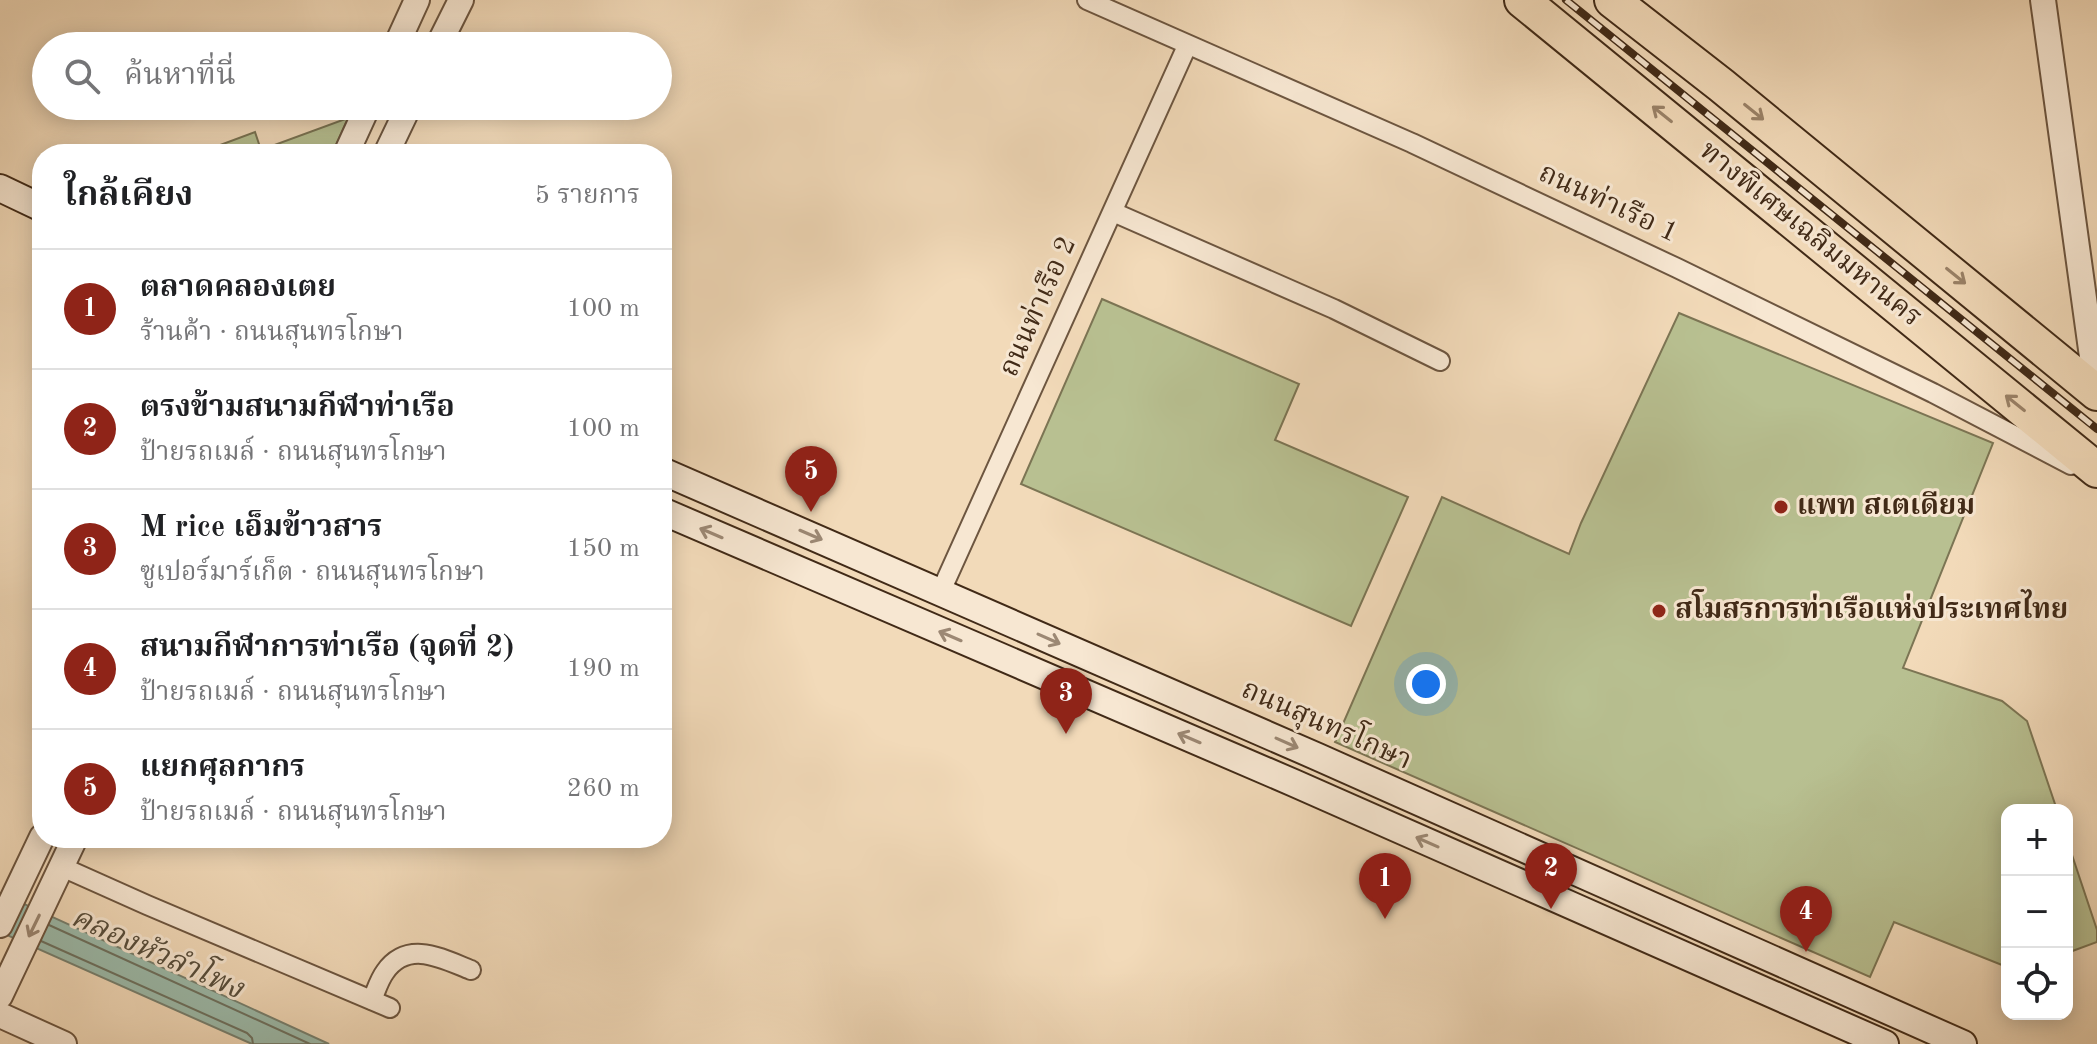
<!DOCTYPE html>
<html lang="th">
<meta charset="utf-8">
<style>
:root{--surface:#fff;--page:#f2f2f2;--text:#202124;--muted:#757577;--line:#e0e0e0;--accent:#8f2418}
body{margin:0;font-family:"Old Standard TT","Noto Serif Thai",serif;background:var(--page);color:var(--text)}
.controls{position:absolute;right:24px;bottom:24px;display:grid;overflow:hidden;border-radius:16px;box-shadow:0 4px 20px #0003}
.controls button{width:72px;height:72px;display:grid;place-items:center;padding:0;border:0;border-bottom:2px solid var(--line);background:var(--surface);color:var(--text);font:40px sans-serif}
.you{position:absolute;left:1426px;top:684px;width:28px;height:28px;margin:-20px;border:6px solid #fff;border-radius:50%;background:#1a73e8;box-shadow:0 0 0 12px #1a73e833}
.badge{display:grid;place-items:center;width:52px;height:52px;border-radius:50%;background:var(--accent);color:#fff;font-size:26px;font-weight:700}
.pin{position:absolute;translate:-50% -66px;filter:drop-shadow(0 2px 4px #0008)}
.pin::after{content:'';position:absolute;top:42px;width:28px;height:24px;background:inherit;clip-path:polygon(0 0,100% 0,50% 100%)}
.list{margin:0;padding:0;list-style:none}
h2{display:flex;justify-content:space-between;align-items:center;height:104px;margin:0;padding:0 32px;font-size:34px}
h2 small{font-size:26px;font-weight:400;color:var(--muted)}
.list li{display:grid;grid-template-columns:52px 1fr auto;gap:24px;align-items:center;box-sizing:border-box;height:120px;padding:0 32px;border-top:2px solid var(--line)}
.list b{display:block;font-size:30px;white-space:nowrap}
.list p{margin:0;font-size:26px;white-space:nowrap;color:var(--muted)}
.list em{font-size:26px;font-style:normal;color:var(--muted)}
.icon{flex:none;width:44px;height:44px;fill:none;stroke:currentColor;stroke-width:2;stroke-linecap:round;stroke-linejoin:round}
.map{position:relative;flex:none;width:2097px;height:1044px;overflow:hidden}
.search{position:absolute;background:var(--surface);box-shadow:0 4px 20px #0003;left:32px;top:32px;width:640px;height:88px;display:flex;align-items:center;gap:20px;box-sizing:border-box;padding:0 28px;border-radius:44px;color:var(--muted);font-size:30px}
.panel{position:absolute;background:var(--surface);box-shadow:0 4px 20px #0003;left:32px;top:144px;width:640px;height:704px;border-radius:32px}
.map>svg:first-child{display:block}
.green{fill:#b8c091;stroke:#7c7554;stroke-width:2}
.water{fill:#9cbbab;stroke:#788170;stroke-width:2}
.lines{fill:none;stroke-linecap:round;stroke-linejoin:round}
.shore{stroke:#6e7261;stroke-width:2}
.minor-casing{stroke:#6d5640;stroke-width:22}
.tertiary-casing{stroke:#6d5640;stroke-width:28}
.secondary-casing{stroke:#412a17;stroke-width:30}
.motorway-casing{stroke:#412a17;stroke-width:38}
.minor{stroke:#f7e7d2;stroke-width:18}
.tertiary{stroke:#f7e7d2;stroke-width:24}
.secondary{stroke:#f7e7d2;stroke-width:26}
.motorway{stroke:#f2dab9;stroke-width:34}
.rail-casing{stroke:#412a17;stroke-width:8}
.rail{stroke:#f7e7d2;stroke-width:5;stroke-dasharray:15;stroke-linecap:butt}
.oneway{stroke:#9a8268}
.oneway2{stroke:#9c8874}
.poi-dot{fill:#8f2418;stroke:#f7e7d2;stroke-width:3}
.labels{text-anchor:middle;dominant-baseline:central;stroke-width:6;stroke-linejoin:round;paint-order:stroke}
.street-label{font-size:28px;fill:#412a17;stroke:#f7e7d2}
.poi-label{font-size:28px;font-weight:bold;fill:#412a17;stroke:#f7e7d2;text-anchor:start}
.water-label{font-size:30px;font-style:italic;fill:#584e3c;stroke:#f7e7d2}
</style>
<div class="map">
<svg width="2097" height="1044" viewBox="0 0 2097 1044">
<rect width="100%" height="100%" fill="#f2dab9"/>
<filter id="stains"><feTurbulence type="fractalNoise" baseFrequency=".0025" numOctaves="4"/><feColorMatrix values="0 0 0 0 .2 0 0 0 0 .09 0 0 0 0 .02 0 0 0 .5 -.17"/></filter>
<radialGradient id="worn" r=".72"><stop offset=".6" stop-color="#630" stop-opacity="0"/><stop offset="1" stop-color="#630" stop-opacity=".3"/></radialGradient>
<g class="green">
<polygon points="348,118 332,154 196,154 255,132 261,150"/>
<polygon points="1102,299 1299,384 1275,440 1408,497 1351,626 1021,484"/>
<polygon points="1679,313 1993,443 1903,668 2002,701 2027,721 2057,810 2007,810 2007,967 1894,922 1870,977 1335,742 1442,497 1569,554 1581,523"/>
<polygon points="2067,840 2097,930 2097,942 2067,953"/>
</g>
<polygon class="water" points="0,893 329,1044 252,1044 0,932"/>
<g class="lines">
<g class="shore">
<polyline points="49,925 310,1044"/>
<polyline points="41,941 247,1033 252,1038 253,1044"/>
</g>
<g class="minor-casing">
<g id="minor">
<polyline points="1087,0 1412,143 1677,268 1933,393 2071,465"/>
<polyline points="1113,212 1334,309 1440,361"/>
<polyline points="941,591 1187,46"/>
<polyline points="62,867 147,905 390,1008"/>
<path d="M372 1000C376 991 379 980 385 972 408 939 443 959 471 970"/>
</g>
</g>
<g class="tertiary-casing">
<g id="tertiary">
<polyline points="2043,0 2097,393"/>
<polyline points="396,46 417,0"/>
<polyline points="438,46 461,0"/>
<polyline points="346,154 368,106"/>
<polyline points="386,154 409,106"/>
<polyline points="0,925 42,837"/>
<polyline points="0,996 75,838"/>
<polyline points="0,1015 64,1044"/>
</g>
</g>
<g class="secondary-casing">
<g id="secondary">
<polyline points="0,188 42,208"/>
<polyline points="662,471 1318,757 1963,1044"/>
<polyline points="662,511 1294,783 1885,1044"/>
</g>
</g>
<g class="motorway-casing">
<g id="motorway">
<polyline points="1522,0 2097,470"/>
<polyline points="1612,0 1721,85 2097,393"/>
</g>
</g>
<use href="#minor" class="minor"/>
<use href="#tertiary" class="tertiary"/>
<use href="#secondary" class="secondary"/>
<use href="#motorway" class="motorway"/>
<g class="rail-casing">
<polyline id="rail" points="1566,0 2097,429"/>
</g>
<use href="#rail" class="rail"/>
</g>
<defs><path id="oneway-shaft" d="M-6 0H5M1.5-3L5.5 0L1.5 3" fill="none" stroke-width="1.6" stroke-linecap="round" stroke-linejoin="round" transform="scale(2)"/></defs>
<g class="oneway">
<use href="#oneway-shaft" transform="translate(1754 112) rotate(39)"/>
<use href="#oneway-shaft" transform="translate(1662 114) rotate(-141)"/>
<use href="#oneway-shaft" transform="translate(1956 276) rotate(39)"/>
<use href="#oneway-shaft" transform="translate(2015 403) rotate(-141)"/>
</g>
<g class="oneway2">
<use href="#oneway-shaft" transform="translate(711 533) rotate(-157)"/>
<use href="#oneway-shaft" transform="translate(811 535) rotate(23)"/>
<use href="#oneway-shaft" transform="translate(950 636) rotate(-157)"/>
<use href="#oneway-shaft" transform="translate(1049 639) rotate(24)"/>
<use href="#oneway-shaft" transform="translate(1189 738) rotate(-157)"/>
<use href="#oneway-shaft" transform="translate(1287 743) rotate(24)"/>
<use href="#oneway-shaft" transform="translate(1427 842) rotate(-156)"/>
<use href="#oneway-shaft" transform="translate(34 926) rotate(116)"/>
</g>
<g class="poi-dot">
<circle cx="1781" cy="507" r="8"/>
<circle cx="1659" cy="611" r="8"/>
</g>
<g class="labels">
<g class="street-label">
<text transform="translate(1608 204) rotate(25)">ถนนท่าเรือ 1</text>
<text transform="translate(1810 235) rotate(39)">ทางพิเศษเฉลิมมหานคร</text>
<text transform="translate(1039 307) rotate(-66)">ถนนท่าเรือ 2</text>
<text transform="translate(1326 726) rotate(24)">ถนนสุนทรโกษา</text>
</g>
<g class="poi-label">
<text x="1797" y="507">แพท สเตเดียม</text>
<text x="1675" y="611">สโมสรการท่าเรือแห่งประเทศไทย</text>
</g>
<g class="water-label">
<text transform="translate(157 954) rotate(24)">คลองหัวลำโพง</text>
</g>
</g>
<rect width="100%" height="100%" filter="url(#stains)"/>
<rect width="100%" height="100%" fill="url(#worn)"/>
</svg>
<div class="controls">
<button>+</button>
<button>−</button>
<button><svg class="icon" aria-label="locate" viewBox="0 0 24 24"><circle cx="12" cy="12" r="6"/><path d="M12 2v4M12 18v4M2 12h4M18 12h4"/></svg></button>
</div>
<div class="you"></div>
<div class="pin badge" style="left:1385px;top:919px">1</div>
<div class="pin badge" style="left:1551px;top:909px">2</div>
<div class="pin badge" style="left:1066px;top:734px">3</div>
<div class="pin badge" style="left:1806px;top:952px">4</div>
<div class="pin badge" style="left:811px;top:512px">5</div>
<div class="search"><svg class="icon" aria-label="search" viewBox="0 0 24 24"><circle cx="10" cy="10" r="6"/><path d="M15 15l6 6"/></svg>ค้นหาที่นี่</div>
<section class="panel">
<h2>ใกล้เคียง<small>5 รายการ</small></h2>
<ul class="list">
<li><span class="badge">1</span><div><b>ตลาดคลองเตย</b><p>ร้านค้า · ถนนสุนทรโกษา</p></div><em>100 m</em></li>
<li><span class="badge">2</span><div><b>ตรงข้ามสนามกีฬาท่าเรือ</b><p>ป้ายรถเมล์ · ถนนสุนทรโกษา</p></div><em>100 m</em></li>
<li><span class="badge">3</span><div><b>M rice เอ็มข้าวสาร</b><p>ซูเปอร์มาร์เก็ต · ถนนสุนทรโกษา</p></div><em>150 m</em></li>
<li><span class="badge">4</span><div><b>สนามกีฬาการท่าเรือ (จุดที่ 2)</b><p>ป้ายรถเมล์ · ถนนสุนทรโกษา</p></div><em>190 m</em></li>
<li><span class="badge">5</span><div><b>แยกศุลกากร</b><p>ป้ายรถเมล์ · ถนนสุนทรโกษา</p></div><em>260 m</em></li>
</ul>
</section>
</div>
